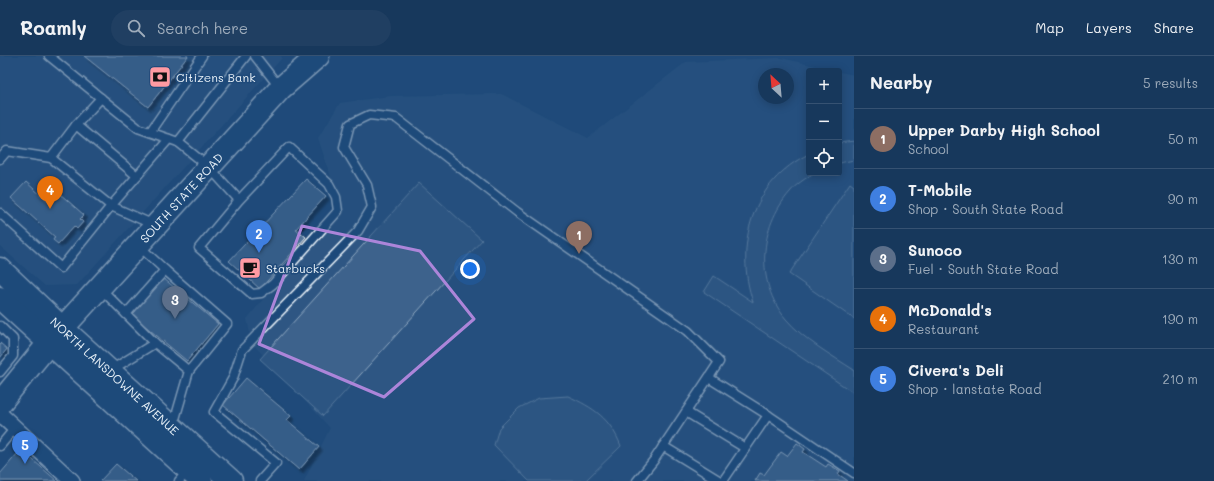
<!DOCTYPE html>
<meta charset="utf-8">
<style>
:root{--surface:#17385c;--page:#203f62;--text:#f1f3f6;--muted:#9eacbb;--line:#365272;--accent:#ff9aa2}
body{margin:0;font-family:Mali,sans-serif;background:var(--page);color:var(--text)}
.controls{position:absolute;right:12px;top:12px;display:grid;overflow:hidden;border-radius:4px;box-shadow:0 2px 10px #0003}
.controls button{width:36px;height:36px;display:grid;place-items:center;padding:0;border:0;border-bottom:1px solid var(--line);background:var(--surface);color:var(--text);font:20px sans-serif}
.compass{position:absolute;left:758px;top:12px;width:36px;height:36px;border-radius:50%;background:var(--surface);box-shadow:0 2px 10px #0003;rotate:334deg}
.you{position:absolute;left:470px;top:213px;width:14px;height:14px;margin:-10px;border:3px solid #fff;border-radius:50%;background:#1a73e8;box-shadow:0 0 0 6px #1a73e833}
.badge{display:grid;place-items:center;width:26px;height:26px;border-radius:50%;background:var(--accent);color:#fff;font-size:13px;font-weight:700}
.pin{position:absolute;translate:-50% -33px;filter:drop-shadow(0 1px 2px #0008)}
.pin::after{content:'';position:absolute;top:21px;width:14px;height:12px;background:inherit;clip-path:polygon(0 0,100% 0,50% 100%)}
.list{margin:0;padding:0;list-style:none}
h2{display:flex;justify-content:space-between;align-items:center;height:52px;margin:0;padding:0 16px;font-size:17px}
h2 small{font-size:13px;font-weight:400;color:var(--muted)}
.list li{display:grid;grid-template-columns:26px 1fr auto;gap:12px;align-items:center;box-sizing:border-box;height:60px;padding:0 16px;border-top:1px solid var(--line)}
.list b{display:block;font-size:15px;white-space:nowrap}
.list p{margin:0;font-size:13px;white-space:nowrap;color:var(--muted)}
.list em{font-size:13px;font-style:normal;color:var(--muted)}
.icon{flex:none;width:22px;height:22px;fill:none;stroke:currentColor;stroke-width:2;stroke-linecap:round;stroke-linejoin:round}
.map{position:relative;flex:none;width:854px;height:425px;overflow:hidden}
header{display:flex;align-items:center;gap:24px;box-sizing:border-box;height:56px;padding:0 20px;background:var(--surface);border-bottom:1px solid var(--line)}
header strong{font-size:19px}
nav{display:flex;gap:22px;margin-inline-start:auto;font-size:14px}
.search{width:280px;height:36px;background:var(--page);display:flex;align-items:center;gap:10px;box-sizing:border-box;padding:0 14px;border-radius:22px;color:var(--muted);font-size:15px}
main{display:flex}
aside{flex:1;background:var(--surface)}
.map>svg:first-child{display:block}
.built{fill:#2e5683;fill-rule:evenodd}
.green{fill:#3c628c;stroke:#92aac2}
.building{fill:#517399;stroke:#e8f1f8;filter:url(#shadow)}
.lines{fill:none;stroke-linecap:round;stroke-linejoin:round}
.service-casing{stroke:#e8f1f8;stroke-width:11}
.minor-casing{stroke:#e8f1f8;stroke-width:18}
.primary-casing{stroke:#e8f1f8;stroke-width:25}
.service{stroke:#1f4a7a;stroke-width:8}
.minor{stroke:#1f4a7a;stroke-width:15}
.primary{stroke:#1f4a7a;stroke-width:22}
.marked{fill:none;stroke:#ac85d9;stroke-width:3;stroke-linejoin:round}
.labels{text-anchor:middle;dominant-baseline:central;stroke-width:3;stroke-linejoin:round;paint-order:stroke}
.poi-label{font-size:12px;fill:#e8f1f8;stroke:#1f4a7a;text-anchor:start}
.street-label{font-size:12px;fill:#e8f1f8;stroke:#1f4a7a}
</style>
<header>
<strong>Roamly</strong>
<div class="search"><svg class="icon" aria-label="search" viewBox="0 0 24 24"><circle cx="10" cy="10" r="6"/><path d="M15 15l6 6"/></svg>Search here</div>
<nav><a>Map</a><a>Layers</a><a>Share</a></nav>
</header>
<main>
<div class="map">
<svg width="854" height="425" viewBox="0 0 854 425">
<defs>
<filter id="shadow"><feDropShadow dx="3.5" dy="3.5" stdDeviation="1" flood-color="#0009"/></filter>
</defs>
<rect width="100%" height="100%" fill="#1f4a7a"/>
<filter id="ink" filterUnits="userSpaceOnUse"><feTurbulence type="fractalNoise" baseFrequency=".025" numOctaves="2"/><feDisplacementMap in="SourceGraphic" scale="8" xChannelSelector="R" yChannelSelector="G"/><feConvolveMatrix kernelMatrix="1 2 1 2 8 2 1 2 1" color-interpolation-filters="sRGB"/></filter>
<g filter="url(#ink)">
<g class="built">
<polygon points="0,0 281,0 282,2 77,229 45,230 0,190"/>
<path d="M781 2 836 15H809V117H839V16L854 19V425H304L330 372 252 287 247 263 284 218 324 178 341 151 318 82 340 47 391 40 501 38 588 82 686 6ZM764 18H788V42H764Z"/>
</g>
<g class="green">
<polygon points="854,85 854,104 839,107 839,87"/>
<path d="M809 98V117H814C805 123 796 128 790 136 759 171 755 226 786 263 804 284 831 299 854 314V337L704 236 714 220 753 246C734 190 752 125 809 98Z"/>
<polygon points="419,127 482,184 323,360 260,303"/>
<polygon points="850,127 854,130 854,263 789,218"/>
<path d="M568 340C594 352 610 362 621 390L585 425H529L494 389 499 372 519 352 539 342Z"/>
</g>
<g class="building">
<polygon points="84,0 188,0 148,51"/>
<polygon points="306,123 326,140 296,173 306,181 260,233 229,205"/>
<polygon points="26,126 50,147 59,137 84,159 80,163 83,166 77,173 74,170 58,188 53,184 55,181 11,142"/>
<polygon points="163,222 218,268 187,305 132,259"/>
<polygon points="0,287 7,293 0,302"/>
<polygon points="246,322 291,360 287,364 319,391 299,414 223,349"/>
<polygon points="797,387 805,393 803,396 826,411 828,408 840,415 838,418 848,425 755,425 760,417 764,419 781,396 787,400"/>
<polygon points="22,396 25,397 57,425 0,425 0,418 18,397"/>
<polygon points="116,408 136,425 100,425"/>
</g>
<g class="lines">
<g class="service-casing">
<g id="service">
<polyline points="49,0 138,72 178,86 209,111 239,144 289,91 329,128 336,141 338,155 273,228 261,237 252,238 199,192 239,144"/>
<polyline points="255,0 280,32"/>
<polyline points="76,69 101,42"/>
<polyline points="150,76 202,0"/>
<polyline points="178,86 246,0"/>
<polyline points="51,102 76,69 137,120"/>
<polyline points="0,103 7,95 51,102 111,150 154,169"/>
<polyline points="0,157 61,212 111,150 169,83"/>
<polyline points="139,190 165,214"/>
<polyline points="100,232 155,287 189,315 173,370"/>
<polyline points="126,258 165,214 227,268 189,315"/>
<polyline points="0,270 13,283 13,300 0,316"/>
<polyline points="111,314 155,287"/>
<polyline points="709,322 768,359 723,425"/>
<polyline points="686,356 745,392"/>
<polyline points="768,359 854,417"/>
<polyline points="0,390 15,372"/>
<polyline points="663,390 720,425"/>
<polyline points="179,425 188,415"/>
<polyline points="260,425 276,407 214,356 233,322 242,294 358,175 372,151 367,129 344,91 350,68 369,59 396,62 517,156 688,275 719,306 654,404 637,425"/>
</g>
</g>
<g class="minor-casing">
<polyline id="minor" points="0,358 72,425"/>
</g>
<g class="primary-casing">
<g id="primary">
<path id="s1" d="M0 213 62 272 231 425"/>
<polyline points="0,242 201,425"/>
<path id="s2" d="M0 347 49 287 280 33 318 0"/>
</g>
</g>
<use href="#service" class="service"/>
<use href="#minor" class="minor"/>
<use href="#primary" class="primary"/>
</g>
</g>
<path d="M0 0H854V425H0ZM302 170 420 195 474 263 384 341 259 288Z" fill="#1f4a7a" fill-opacity=".55" fill-rule="evenodd"/>
<path class="marked" d="M302 170 420 195 474 263 384 341 259 288Z"/>
<defs>
<g id="bank-square" transform="scale(1.15)"><rect x="-9" y="-9" width="18" height="18" rx="4" fill="#ff9aa2" stroke="#1f4a7a"/><path d="M-6-4H6V4H-6ZM0-2.3a2.3 2.3 0 1 0 0 4.6a2.3 2.3 0 1 0 0-4.6Z" fill="#111"/></g>
<g id="cafe-square" transform="scale(1.15)"><rect x="-9" y="-9" width="18" height="18" rx="4" fill="#ff9aa2" stroke="#1f4a7a"/><path d="M-5.5-4.5H6V0H3Q3 3.5 0 3.5H-2.5Q-5.5 3.5-5.5 0ZM3-3.2v2h1.7v-2ZM-6 4.5H4V6H-6Z" fill="#111"/></g>
</defs>
<g fill-rule="evenodd">
<use href="#bank-square" x="160" y="21"/>
<use href="#cafe-square" x="250" y="212"/>
</g>
<g class="labels">
<g class="poi-label">
<text x="176" y="21">Citizens Bank</text>
<text x="266" y="212">Starbucks</text>
</g>
<g class="street-label">
<text stroke="none"><textPath href="#s2" startOffset="274">SOUTH STATE ROAD</textPath></text>
<text stroke="none"><textPath href="#s1" startOffset="157">NORTH LANSDOWNE AVENUE</textPath></text>
</g>
</g>
</svg>
<div class="controls">
<button>+</button>
<button>−</button>
<button><svg class="icon" aria-label="locate" viewBox="0 0 24 24"><circle cx="12" cy="12" r="6"/><path d="M12 2v4M12 18v4M2 12h4M18 12h4"/></svg></button>
</div>
<svg class="compass" viewBox="-18 -18 36 36"><path d="M0-13l5 13h-10z" fill="#e53935"/><path d="M0 13l5-13h-10z" fill="#9eacbb"/></svg>
<div class="you"></div>
<div class="pin badge" style="left:579px;top:198px;background:#8d6e63">1</div>
<div class="pin badge" style="left:259px;top:197px;background:#3f7fe0">2</div>
<div class="pin badge" style="left:175px;top:263px;background:#5c6f8a">3</div>
<div class="pin badge" style="left:50px;top:153px;background:#e8710a">4</div>
<div class="pin badge" style="left:25px;top:408px;background:#3f7fe0">5</div>
</div>
<aside>
<h2>Nearby<small>5 results</small></h2>
<ul class="list">
<li><span class="badge" style="background:#8d6e63">1</span><div><b>Upper Darby High School</b><p>School</p></div><em>50 m</em></li>
<li><span class="badge" style="background:#3f7fe0">2</span><div><b>T-Mobile</b><p>Shop · South State Road</p></div><em>90 m</em></li>
<li><span class="badge" style="background:#5c6f8a">3</span><div><b>Sunoco</b><p>Fuel · South State Road</p></div><em>130 m</em></li>
<li><span class="badge" style="background:#e8710a">4</span><div><b>McDonald's</b><p>Restaurant</p></div><em>190 m</em></li>
<li><span class="badge" style="background:#3f7fe0">5</span><div><b>Civera's Deli</b><p>Shop · lanstate Road</p></div><em>210 m</em></li>
</ul>
</aside>
</main>
